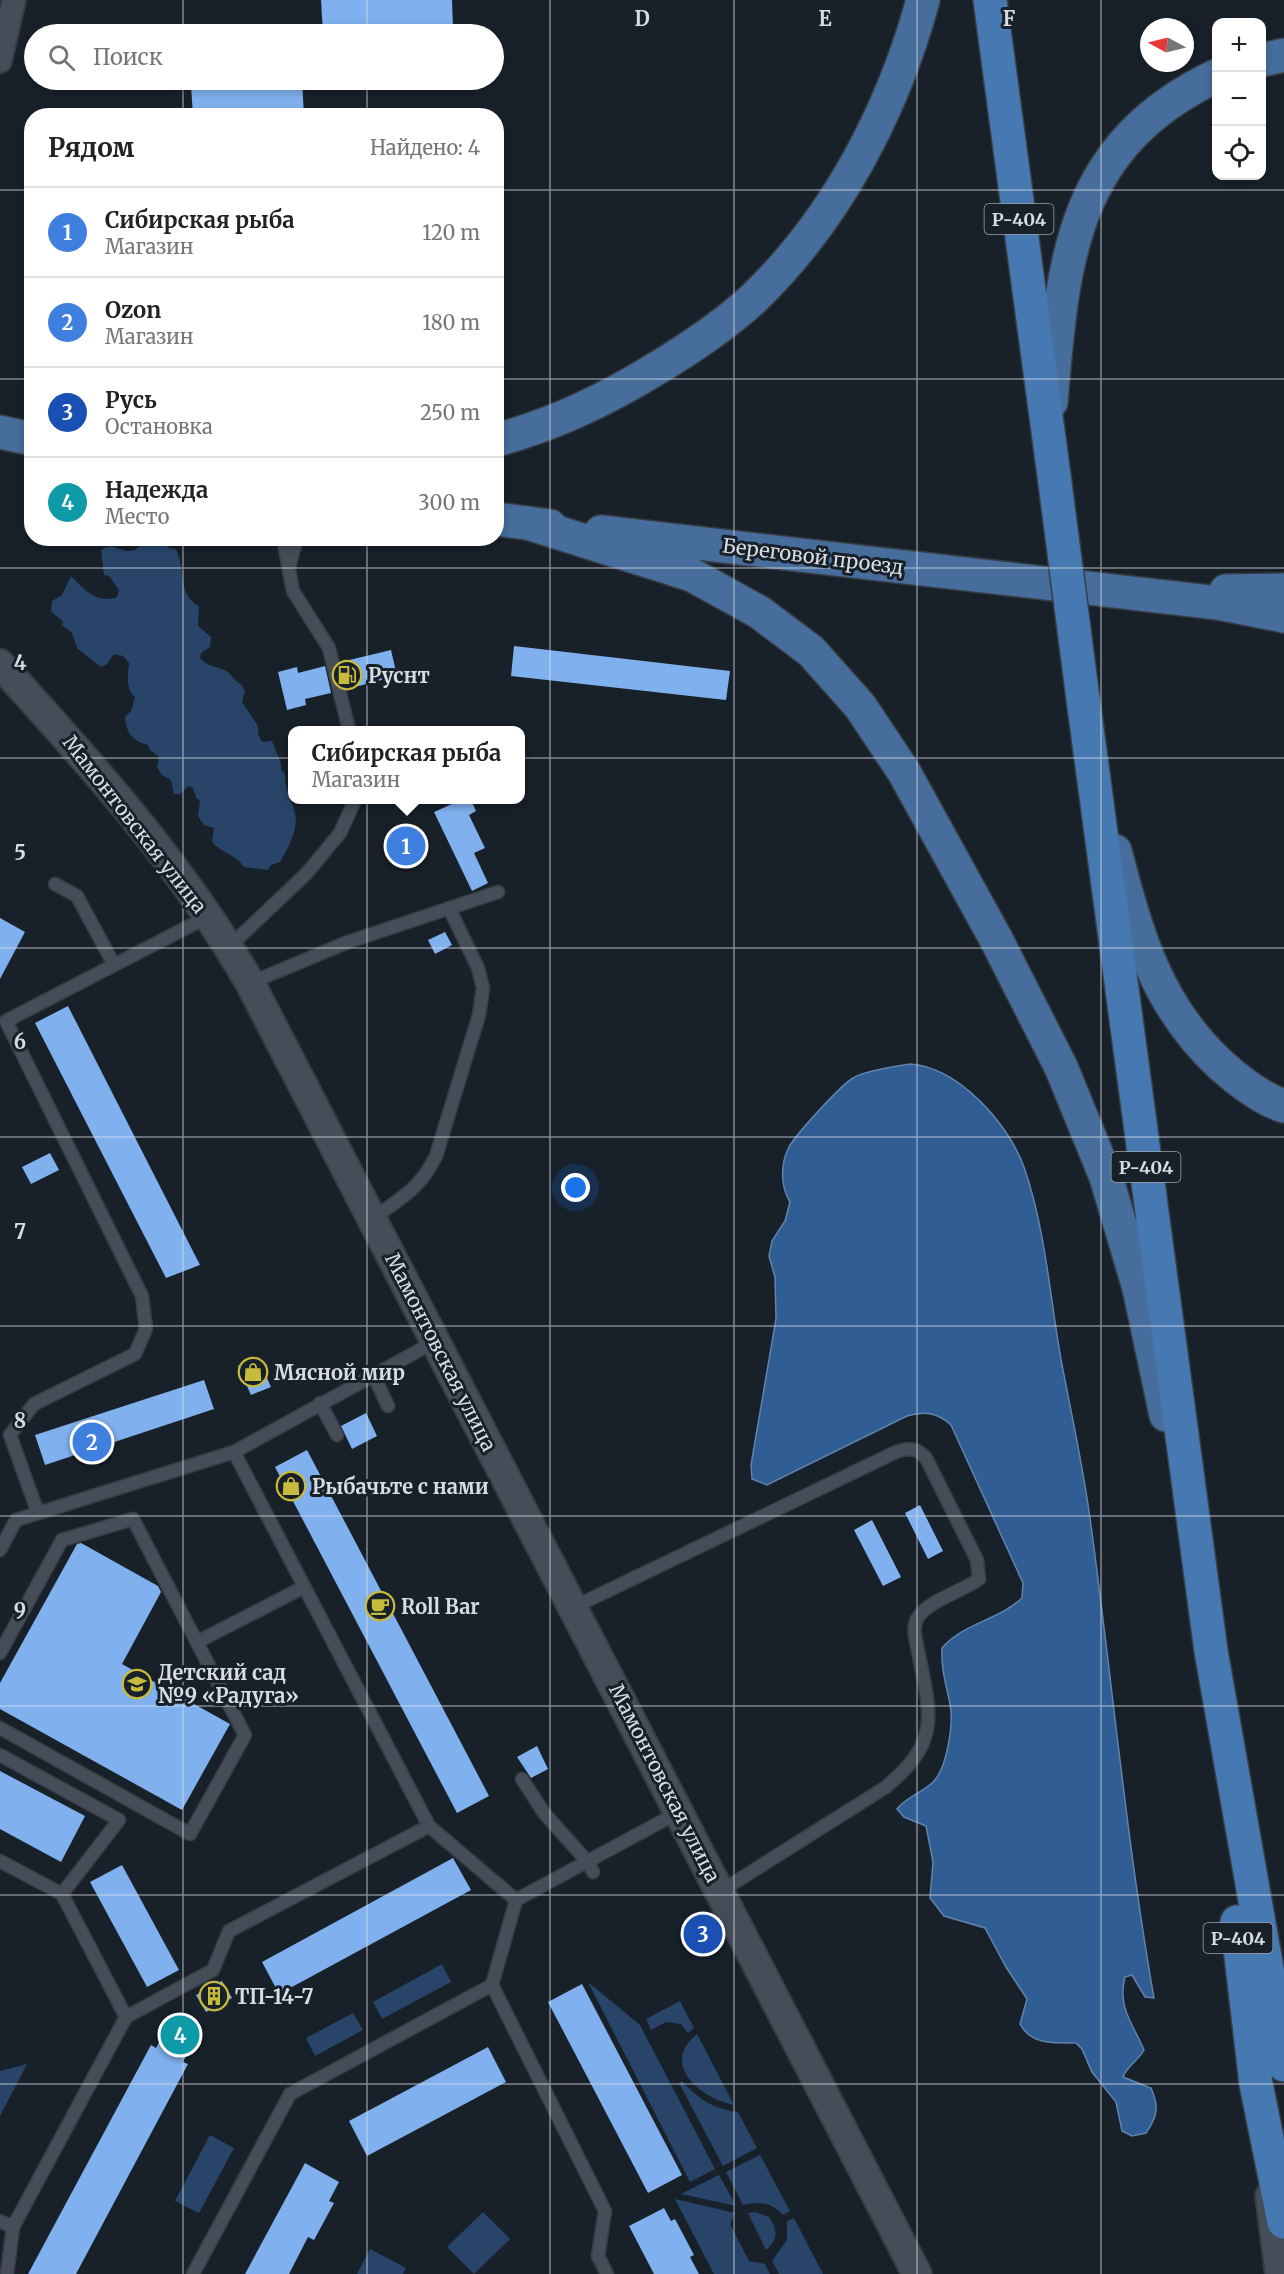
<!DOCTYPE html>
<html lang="ru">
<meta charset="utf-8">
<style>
:root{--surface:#fff;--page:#f2f2f2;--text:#222;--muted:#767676;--line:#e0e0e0;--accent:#0f766e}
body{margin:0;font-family:Merriweather,serif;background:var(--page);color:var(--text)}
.controls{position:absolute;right:18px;top:18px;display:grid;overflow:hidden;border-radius:12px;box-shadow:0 3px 9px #0003}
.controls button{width:54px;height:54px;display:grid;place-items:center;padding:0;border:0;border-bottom:2px solid var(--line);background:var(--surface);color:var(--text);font:30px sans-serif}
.compass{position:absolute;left:1140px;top:18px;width:54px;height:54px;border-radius:50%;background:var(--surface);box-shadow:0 3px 9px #0003;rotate:277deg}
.you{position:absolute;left:576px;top:1188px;width:21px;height:21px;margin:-15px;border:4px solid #fff;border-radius:50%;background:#1a73e8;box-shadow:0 0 0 9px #1a73e833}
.badge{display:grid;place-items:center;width:39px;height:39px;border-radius:50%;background:var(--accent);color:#fff;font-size:20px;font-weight:700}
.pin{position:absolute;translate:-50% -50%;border:3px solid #fff;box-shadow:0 2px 6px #0006}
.popup{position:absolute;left:288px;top:726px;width:237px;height:78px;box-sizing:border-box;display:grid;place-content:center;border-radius:12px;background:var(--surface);filter:drop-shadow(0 2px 4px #0005);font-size:20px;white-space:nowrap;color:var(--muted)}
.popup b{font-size:22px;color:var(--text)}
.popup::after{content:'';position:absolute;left:50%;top:100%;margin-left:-12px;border:12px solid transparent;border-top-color:var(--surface)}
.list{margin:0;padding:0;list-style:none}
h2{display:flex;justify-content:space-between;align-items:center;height:78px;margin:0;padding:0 24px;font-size:26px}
h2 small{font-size:20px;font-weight:400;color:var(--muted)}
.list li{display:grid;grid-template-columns:39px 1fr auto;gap:18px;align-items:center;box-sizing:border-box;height:90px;padding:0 24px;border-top:2px solid var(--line)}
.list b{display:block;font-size:22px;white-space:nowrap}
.list p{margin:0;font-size:20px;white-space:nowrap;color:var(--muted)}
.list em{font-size:20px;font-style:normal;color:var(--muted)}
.icon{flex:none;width:33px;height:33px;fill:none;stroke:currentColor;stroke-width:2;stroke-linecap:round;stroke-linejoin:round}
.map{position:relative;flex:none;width:1284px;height:2274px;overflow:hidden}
.search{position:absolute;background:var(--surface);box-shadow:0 3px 9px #0003;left:24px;top:24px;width:480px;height:66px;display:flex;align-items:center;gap:15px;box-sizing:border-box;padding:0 21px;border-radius:33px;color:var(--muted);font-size:22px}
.panel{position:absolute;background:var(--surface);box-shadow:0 3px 9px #0003;left:24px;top:108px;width:480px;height:438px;border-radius:24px}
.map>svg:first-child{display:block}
.green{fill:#284569}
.water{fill:#2f5d94;stroke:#6283ac;stroke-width:1.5}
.building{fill:#80b1ee}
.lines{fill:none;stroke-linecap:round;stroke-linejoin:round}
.service-casing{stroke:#373d44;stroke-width:15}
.minor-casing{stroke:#373d44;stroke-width:26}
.tertiary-casing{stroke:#373d44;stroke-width:32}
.primary-casing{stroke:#373d44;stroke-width:36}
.trunk-casing{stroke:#373d44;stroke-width:36}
.service{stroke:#444d58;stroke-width:12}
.minor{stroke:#444d58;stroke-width:22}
.tertiary{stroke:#444d58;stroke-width:28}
.primary{stroke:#466d9c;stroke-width:33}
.trunk{stroke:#4678b2;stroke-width:33}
.trunk-bridge-casing{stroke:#373d44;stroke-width:36;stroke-linecap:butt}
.trunk-bridge{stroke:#4678b2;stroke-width:33}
.grid{fill:none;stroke:#d8dde4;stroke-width:1.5;stroke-opacity:0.55}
.labels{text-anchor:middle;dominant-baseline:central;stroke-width:6;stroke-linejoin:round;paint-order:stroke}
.shield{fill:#18202a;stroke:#9ea4ac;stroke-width:1.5}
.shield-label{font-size:18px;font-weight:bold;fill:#d8dde4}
.street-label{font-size:20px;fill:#d8dde4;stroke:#18202a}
.poi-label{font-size:20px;font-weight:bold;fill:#d8dde4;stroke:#18202a;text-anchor:start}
.grid-label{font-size:20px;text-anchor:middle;font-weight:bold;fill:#d8dde4;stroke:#18202a;stroke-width:6;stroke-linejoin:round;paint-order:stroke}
</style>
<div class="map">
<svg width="1284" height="2274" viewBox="0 0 1284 2274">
<rect width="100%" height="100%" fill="#18202a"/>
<g class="green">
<path d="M146 542 167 544 169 548 176 549C186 570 177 595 199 606L198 626 211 637 210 647 201 653 200 658C209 668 216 665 226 671 233 675 233 681 241 684L245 691 242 702 258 726V734L262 742 272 741 281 763V770L285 773C284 788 292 800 295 814 299 828 287 850 280 862L271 865 268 870 244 867C237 855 221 853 212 842L214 828 204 825 198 816 200 801 196 798 193 788 188 786 180 794H174L171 780 162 775 157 767 159 757 149 749 148 745C132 741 126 732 125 717L131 711 135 697C125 688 128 676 129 663L123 656 114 654 107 664 101 667 77 648 72 633 62 625 63 621 51 612 52 601 62 595 71 576C82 587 96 605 117 597L119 590 109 576 104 575 101 550C114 540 122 555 134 550 138 549 141 544 146 542Z"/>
<polygon points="442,1964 451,1982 382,2019 373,2002"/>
<polygon points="588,1982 640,2025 715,2169 690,2182"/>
<polygon points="680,2001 694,2028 688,2033 681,2024 666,2022 651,2030 646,2019"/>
<polygon points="353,2013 363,2030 315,2056 306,2038"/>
<path d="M697 2034 734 2105C701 2099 659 2064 697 2034Z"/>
<polygon points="27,2064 0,2116 0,2071"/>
<path d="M682 2081C698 2099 713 2109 738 2112L757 2148 723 2166 679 2083Z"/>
<polygon points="210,2135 234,2148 199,2213 175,2201"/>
<path d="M760 2155 790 2211 783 2215C772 2202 759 2201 743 2205L726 2172Z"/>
<polygon points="719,2175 736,2206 681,2194"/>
<polygon points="675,2199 735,2213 730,2224 749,2261 765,2264 770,2274 714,2274"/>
<polygon points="483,2212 510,2239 474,2274 447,2247"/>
<path d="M755 2212 769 2217C778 2229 778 2240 766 2250L748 2213Z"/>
<polygon points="794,2218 823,2274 779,2274 772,2261 787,2240 787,2221"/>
<polygon points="370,2249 406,2268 403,2274 357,2274"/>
</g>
<path class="water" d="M910 1064C958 1067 1008 1123 1024 1167 1046 1230 1050 1300 1062 1365 1072 1416 1083 1467 1090 1518 1112 1678 1126 1839 1154 1998L1145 1997 1132 1975 1125 1977C1117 2007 1133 2024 1144 2050 1138 2061 1127 2066 1123 2077L1151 2088C1159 2106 1158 2116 1146 2133L1132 2136 1122 2131 1116 2102 1092 2072 1082 2049 1076 2043C1054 2043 1031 2045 1020 2024L1027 1999 1006 1967 985 1928 944 1916 930 1898 933 1862 926 1826 904 1817 897 1809C907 1796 923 1793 934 1781 947 1767 954 1723 950 1704 946 1684 941 1669 942 1648 962 1624 999 1620 1022 1598L1023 1583 951 1425C937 1412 924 1411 907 1416L767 1485 752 1479 751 1465 776 1319 775 1277 769 1256 772 1241 785 1221 790 1202C781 1187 780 1166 788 1149 793 1137 841 1085 853 1078 863 1071 897 1066 910 1064Z"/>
<g class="building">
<polygon points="321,0 452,0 453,28 323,34"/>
<polygon points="302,80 304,116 193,116 191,85"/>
<polygon points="514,646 730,671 726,700 511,676"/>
<polygon points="391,650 397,676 347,689 341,662"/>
<polygon points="325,666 331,693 305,699 306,705 287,710 278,672 297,667 298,673"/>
<polygon points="461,800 471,800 476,811 469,815 485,848 474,853 488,883 472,891 434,812"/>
<polygon points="409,831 420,851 403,860 392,841"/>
<polygon points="0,918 25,932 0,979"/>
<polygon points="445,932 452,945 435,954 428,940"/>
<polygon points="68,1006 200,1265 166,1278 35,1023"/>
<polygon points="50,1153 59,1170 31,1184 22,1167"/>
<polygon points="258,1357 271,1387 251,1395 238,1366"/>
<polygon points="204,1380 214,1409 45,1465 35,1435"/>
<polygon points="366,1413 377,1436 352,1449 341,1426"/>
<polygon points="307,1450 489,1796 457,1813 275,1467"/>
<polygon points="920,1505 943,1551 928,1559 905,1513"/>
<polygon points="872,1520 901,1577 883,1586 854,1530"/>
<polygon points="81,1543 158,1586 161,1592 122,1664 230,1724 182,1810 0,1709 0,1683 77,1544"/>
<polygon points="537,1746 548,1769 531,1778 517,1757"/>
<polygon points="0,1771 85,1816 61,1862 0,1829"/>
<polygon points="453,1858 471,1890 279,1994 262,1962"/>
<polygon points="122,1865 179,1970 147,1987 90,1882"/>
<polygon points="222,1981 232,1998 206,2012 196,1995"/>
<polygon points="582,1984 682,2175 648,2193 548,2002"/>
<polygon points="173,2015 200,2030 183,2062 188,2064 76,2274 28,2274 151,2045 156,2048"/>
<polygon points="488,2047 506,2082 367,2156 349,2121"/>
<polygon points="305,2163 339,2182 329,2201 334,2203 314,2240 308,2237 289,2274 245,2274"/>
<polygon points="664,2208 671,2221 675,2219 694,2255 690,2257 699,2274 654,2274 629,2226"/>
</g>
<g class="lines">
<g class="service-casing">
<g id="service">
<polyline points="283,538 293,591 329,648 349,730"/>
<polyline points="289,567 297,538"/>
<polyline points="55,884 77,896 114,965"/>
<polyline points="229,947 307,873 340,833 355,800"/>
<polyline points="250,983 348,942 498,892"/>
<path d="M372 1219C401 1198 420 1189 436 1156L479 1015 483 988 478 968 449 908"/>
<polyline points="436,1341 234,1452 429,1826 516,1900"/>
<polyline points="373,1374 388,1406"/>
<polyline points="320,1403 337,1435"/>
<polyline points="38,1513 10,1435 34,1404 135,1354 146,1329 142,1296 6,1021 209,916"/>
<polyline points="0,1550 16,1520 234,1452"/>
<path d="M574 1607 898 1451C911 1448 917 1448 926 1458L977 1560 979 1579C963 1591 925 1602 917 1619 912 1628 916 1641 918 1651 931 1715 941 1741 886 1787L721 1891"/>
<polyline points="197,1642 304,1587"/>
<polyline points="0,1653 62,1540 133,1519 245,1735 190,1834 0,1728"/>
<polyline points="0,1755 119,1820 62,1894"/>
<polyline points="522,1779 544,1813 587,1861 593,1872"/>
<polyline points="0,1861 62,1894 126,2017 213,1970 229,1931 429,1826"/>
<polyline points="492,1985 605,2211 598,2256 607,2274"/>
<polyline points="0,2221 13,2227 126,2017"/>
<polyline points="7,2274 13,2227"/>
<polyline points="193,2274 290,2094 492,1985 516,1900 679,1812"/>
</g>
</g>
<g class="minor-casing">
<polyline id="minor" points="0,61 14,0"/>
</g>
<g class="tertiary-casing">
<g id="tertiary">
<path d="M0 664C91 764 182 865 250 983L917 2274"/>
<polyline points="1270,2196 1280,2274"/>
</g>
</g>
<g class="primary-casing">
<g id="primary">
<polyline points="1262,60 1284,55"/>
<path d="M1051 402C1063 260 1071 145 1216 76"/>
<polyline points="0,432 32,439"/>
<path d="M496 440C553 425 605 400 654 370 689 349 724 326 754 298 837 218 893 110 923 0"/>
<polyline points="496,519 550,526"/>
<polyline points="528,523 692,575 759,612 811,651 860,706 904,772 996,939 1061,1067 1106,1177 1139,1288 1166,1415"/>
<polyline points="601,532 1218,603 1284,616"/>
<polyline points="1226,591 1284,590"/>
<path d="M1115 851C1137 934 1156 1006 1222 1066 1240 1082 1262 1099 1284 1106"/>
</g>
</g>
<g class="trunk-casing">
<g id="trunk">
<polyline points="990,0 1055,483"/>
<polyline points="1083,699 1211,1651 1284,2065"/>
<polyline points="1237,1922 1256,2084 1284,2222"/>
</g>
</g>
<use href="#service" class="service"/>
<use href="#minor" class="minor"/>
<use href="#tertiary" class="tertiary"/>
<use href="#primary" class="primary"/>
<use href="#trunk" class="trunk"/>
<g class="trunk-bridge-casing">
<polyline id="trunk-bridge" points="1055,483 1083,699"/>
</g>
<use href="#trunk-bridge" class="trunk-bridge"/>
</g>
<path class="grid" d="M183 0V34M367 0V34M550 0V2274M734 0V2274M917 0V2274M1101 0V2274M183 80V116M367 80V116M0 190H32M496 190H1284M0 379H32M496 379H1284M183 538V2274M367 538V2274M0 568H1284M0 758H1284M0 948H1284M0 1137H1284M0 1326H1284M0 1516H1284M0 1706H1284M0 1895H1284M0 2084H1284"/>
<defs>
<g id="fuel-ring" transform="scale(1.5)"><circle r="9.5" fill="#18202a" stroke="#c7bb3c" stroke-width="1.5"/><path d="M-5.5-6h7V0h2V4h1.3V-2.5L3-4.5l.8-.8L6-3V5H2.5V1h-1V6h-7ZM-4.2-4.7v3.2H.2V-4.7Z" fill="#c7bb3c"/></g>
<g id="shop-ring" transform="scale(1.5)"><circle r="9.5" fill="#18202a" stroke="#c7bb3c" stroke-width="1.5"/><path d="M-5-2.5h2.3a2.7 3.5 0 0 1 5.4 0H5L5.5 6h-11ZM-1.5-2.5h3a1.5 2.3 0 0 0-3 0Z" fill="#c7bb3c"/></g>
<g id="cafe-ring" transform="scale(1.5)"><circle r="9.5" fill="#18202a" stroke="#c7bb3c" stroke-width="1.5"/><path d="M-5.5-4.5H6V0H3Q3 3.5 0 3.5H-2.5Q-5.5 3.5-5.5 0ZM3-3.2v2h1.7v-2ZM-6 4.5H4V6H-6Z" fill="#c7bb3c"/></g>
<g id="school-ring" transform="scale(1.5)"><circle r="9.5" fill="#18202a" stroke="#c7bb3c" stroke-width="1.5"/><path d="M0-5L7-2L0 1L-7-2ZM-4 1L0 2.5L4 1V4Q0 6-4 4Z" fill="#c7bb3c"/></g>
<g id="building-ring" transform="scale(1.5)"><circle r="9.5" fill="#18202a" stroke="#c7bb3c" stroke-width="1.5"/><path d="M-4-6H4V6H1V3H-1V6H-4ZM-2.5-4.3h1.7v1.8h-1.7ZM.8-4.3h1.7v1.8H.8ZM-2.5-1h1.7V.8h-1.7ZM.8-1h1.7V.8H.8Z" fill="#c7bb3c"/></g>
</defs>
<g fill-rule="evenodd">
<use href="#fuel-ring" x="347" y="675"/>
<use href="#shop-ring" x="253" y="1372"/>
<use href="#shop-ring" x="291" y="1486"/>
<use href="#cafe-ring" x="380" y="1606"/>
<use href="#school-ring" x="137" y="1684"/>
<use href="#building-ring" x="214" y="1996"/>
</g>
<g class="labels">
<g class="shield">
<rect x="984.5" y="204" width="69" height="30" rx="4.5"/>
<rect x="1111.5" y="1152" width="69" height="30" rx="4.5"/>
<rect x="1203.5" y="1923" width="69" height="30" rx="4.5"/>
</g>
<g class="shield-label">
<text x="1019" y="219">Р-404</text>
<text x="1146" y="1167">Р-404</text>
<text x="1238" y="1938">Р-404</text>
</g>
<g class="street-label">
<text transform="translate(813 556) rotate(7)">Береговой проезд</text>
<text transform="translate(135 824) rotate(52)">Мамонтовская улица</text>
<text transform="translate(441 1352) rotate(63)">Мамонтовская улица</text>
<text transform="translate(665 1783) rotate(63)">Мамонтовская улица</text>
</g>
<g class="poi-label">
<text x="368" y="675">Руснт</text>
<text x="274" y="1372">Мясной мир</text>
<text x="312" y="1486">Рыбачьте с нами</text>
<text x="401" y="1606">Roll Bar</text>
<text x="158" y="1672">Детский сад<tspan x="158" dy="23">№9 «Радуга»</tspan></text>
<text x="235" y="1996">ТП-14-7</text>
</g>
</g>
<g class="grid-label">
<text x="642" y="26">D</text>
<text x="825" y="26">E</text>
<text x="1009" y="26">F</text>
<text x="20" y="670">4</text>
<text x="20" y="860">5</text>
<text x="20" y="1049">6</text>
<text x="20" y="1239">7</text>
<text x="20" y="1428">8</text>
<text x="20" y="1618">9</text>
</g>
</svg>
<div class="controls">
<button>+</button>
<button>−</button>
<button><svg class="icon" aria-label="locate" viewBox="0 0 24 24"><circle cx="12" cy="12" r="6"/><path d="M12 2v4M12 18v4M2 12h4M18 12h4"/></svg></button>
</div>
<svg class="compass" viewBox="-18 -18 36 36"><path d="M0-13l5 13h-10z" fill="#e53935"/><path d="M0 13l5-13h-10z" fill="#767676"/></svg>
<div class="you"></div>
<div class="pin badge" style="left:406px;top:846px;background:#3f7fe0">1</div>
<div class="popup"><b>Сибирская рыба</b>Магазин</div>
<div class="pin badge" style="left:92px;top:1442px;background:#3f7fe0">2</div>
<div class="pin badge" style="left:703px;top:1934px;background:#1a4fb4">3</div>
<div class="pin badge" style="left:180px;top:2035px;background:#0f9aa8">4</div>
<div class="search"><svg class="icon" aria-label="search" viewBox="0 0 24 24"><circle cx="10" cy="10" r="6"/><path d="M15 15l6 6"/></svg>Поиск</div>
<section class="panel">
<h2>Рядом<small>Найдено: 4</small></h2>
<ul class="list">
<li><span class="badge" style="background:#3f7fe0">1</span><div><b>Сибирская рыба</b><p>Магазин</p></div><em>120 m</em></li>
<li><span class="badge" style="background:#3f7fe0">2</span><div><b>Ozon</b><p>Магазин</p></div><em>180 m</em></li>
<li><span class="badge" style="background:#1a4fb4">3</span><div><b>Русь</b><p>Остановка</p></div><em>250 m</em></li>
<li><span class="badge" style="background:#0f9aa8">4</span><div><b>Надежда</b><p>Место</p></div><em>300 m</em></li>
</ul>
</section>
</div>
